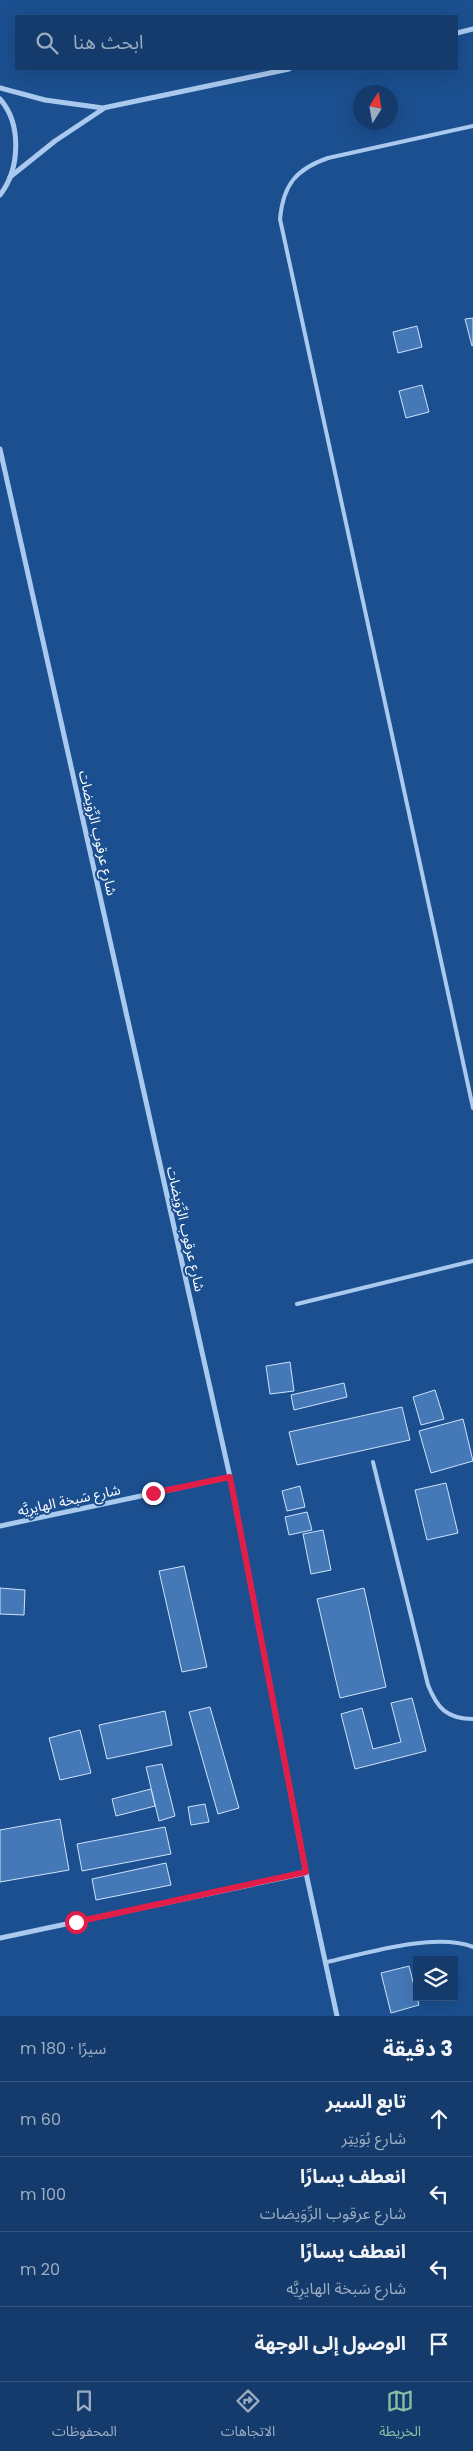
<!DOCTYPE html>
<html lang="ar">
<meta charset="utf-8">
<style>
:root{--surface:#143b6b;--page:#1d4271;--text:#f1f3f6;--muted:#9dadc1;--line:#33557e;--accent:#8abfa5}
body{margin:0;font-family:Poppins,"Noto Sans Arabic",sans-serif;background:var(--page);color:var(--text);direction:rtl}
.controls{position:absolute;right:15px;bottom:15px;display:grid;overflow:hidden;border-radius:0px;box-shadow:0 5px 20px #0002}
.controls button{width:45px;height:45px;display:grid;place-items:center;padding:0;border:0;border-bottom:1px solid var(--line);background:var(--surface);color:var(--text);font:25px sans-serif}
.compass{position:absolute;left:353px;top:85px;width:45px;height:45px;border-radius:50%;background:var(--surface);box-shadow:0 5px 20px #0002;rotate:11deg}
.stop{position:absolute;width:15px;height:15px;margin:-11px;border:4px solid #e11d48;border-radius:50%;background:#fff}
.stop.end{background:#e11d48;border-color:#fff;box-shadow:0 1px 5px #0008}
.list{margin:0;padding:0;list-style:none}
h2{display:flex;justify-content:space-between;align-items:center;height:65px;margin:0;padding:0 20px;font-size:21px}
h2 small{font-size:16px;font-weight:400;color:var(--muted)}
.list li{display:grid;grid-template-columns:32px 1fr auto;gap:15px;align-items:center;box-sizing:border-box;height:75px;padding:0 20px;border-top:1px solid var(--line)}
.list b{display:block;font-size:19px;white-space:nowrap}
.list p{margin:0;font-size:16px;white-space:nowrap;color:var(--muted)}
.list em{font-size:16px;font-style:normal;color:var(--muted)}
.icon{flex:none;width:28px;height:28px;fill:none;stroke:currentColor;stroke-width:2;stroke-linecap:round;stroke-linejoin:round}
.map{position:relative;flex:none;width:473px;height:2016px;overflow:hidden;direction:ltr}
.search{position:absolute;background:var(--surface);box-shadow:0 5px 20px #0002;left:15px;right:15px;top:15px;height:55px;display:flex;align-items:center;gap:12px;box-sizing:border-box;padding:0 18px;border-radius:0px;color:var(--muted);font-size:19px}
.sheet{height:365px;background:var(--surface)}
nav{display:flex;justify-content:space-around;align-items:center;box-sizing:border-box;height:70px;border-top:1px solid var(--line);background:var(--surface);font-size:14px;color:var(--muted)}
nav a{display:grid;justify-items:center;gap:2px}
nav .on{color:var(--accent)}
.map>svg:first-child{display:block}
.building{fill:#4478b7;stroke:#cfe3fa}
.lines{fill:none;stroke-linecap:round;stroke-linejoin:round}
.service{stroke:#a9c9ee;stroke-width:4}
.minor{stroke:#a9c9ee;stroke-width:5}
.route{stroke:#e11d48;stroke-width:6}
.labels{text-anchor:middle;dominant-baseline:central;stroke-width:4;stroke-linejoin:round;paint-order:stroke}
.street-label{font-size:14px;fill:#fff;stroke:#1b4f8f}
</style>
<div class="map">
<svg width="473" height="2016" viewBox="0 0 473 2016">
<rect width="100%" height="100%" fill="#1b4f8f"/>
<g class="building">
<polygon points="473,318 473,345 472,346 465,319"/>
<polygon points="417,326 422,347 398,353 393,332"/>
<polygon points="422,385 429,412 406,418 399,391"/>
<polygon points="290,1362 294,1391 270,1394 266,1366"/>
<polygon points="344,1383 347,1397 294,1410 291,1395"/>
<polygon points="435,1390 444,1419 421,1425 413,1397"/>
<polygon points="402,1407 410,1440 297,1465 289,1432"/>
<polygon points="463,1419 473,1461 431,1473 419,1431"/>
<polygon points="446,1483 458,1533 427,1540 415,1490"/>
<polygon points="300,1486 305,1507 287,1511 282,1491"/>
<polygon points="307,1512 312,1530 289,1535 285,1517"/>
<polygon points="323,1530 331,1570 311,1574 303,1534"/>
<polygon points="184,1566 207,1667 182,1672 159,1571"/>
<polygon points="0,1588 25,1590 24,1615 0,1614"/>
<polygon points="364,1588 386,1687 340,1698 317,1599"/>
<polygon points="412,1698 426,1751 355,1769 341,1714 362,1708 373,1749 401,1742 391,1703"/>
<polygon points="210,1707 239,1808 218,1814 189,1712"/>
<polygon points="165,1711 172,1745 107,1759 99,1725"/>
<polygon points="80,1730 91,1773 60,1780 49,1738"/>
<polygon points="162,1764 175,1816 159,1821 146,1767"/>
<polygon points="151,1789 155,1806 116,1816 112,1799"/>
<polygon points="205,1804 209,1822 191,1825 188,1807"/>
<polygon points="60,1819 69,1870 0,1882 0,1830"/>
<polygon points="165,1827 171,1854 82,1871 77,1844"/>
<polygon points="166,1863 171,1885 96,1900 92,1879"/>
<polygon points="409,1966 419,2005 391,2013 381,1973"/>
</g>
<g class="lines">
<g class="service">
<path d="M473 126 328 158C296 169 283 185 280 219L473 1108"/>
<polyline points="297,1304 473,1261"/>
<path d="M373 1462 428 1685C437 1708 447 1719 473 1719"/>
<path d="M327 1962C367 1953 435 1932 473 1947"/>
</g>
<g class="minor">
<polyline points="457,33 473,29"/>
<polyline points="0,88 45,100 103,108 289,69"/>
<path d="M0 99C22 124 20 169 0 195"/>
<polyline points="10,177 55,141 103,109"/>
<polyline points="0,449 230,1477 306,1873 337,2016"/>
<polyline points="0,1526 230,1477"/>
<polyline points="0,1938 306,1873"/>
</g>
</g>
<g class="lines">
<polyline class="route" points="76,1922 306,1872 230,1477 153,1493"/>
</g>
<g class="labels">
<g class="street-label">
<text transform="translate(98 833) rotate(77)">شارع عرقوب الرِّوَيضات</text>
<text transform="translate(186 1229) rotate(77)">شارع عرقوب الرِّوَيضات</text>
<text transform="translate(69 1500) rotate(-12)">شارع سَبخة الهايرِيَّه</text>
</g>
</g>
</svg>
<div class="controls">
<button><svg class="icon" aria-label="layers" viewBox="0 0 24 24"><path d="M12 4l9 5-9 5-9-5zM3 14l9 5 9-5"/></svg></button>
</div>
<svg class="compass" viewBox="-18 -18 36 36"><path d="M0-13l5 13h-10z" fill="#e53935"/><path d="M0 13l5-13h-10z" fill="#9dadc1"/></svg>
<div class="stop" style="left:76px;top:1922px"></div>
<div class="stop end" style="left:153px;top:1493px"></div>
<div class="search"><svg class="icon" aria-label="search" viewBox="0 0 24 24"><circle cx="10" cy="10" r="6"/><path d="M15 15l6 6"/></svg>ابحث هنا</div>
</div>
<section class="sheet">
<h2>3 دقيقة<small>سيرًا · 180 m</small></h2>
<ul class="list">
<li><svg class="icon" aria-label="ahead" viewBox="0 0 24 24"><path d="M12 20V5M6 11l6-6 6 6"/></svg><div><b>تابع السير</b><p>شارع بُوَيتِر</p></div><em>60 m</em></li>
<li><svg class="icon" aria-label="left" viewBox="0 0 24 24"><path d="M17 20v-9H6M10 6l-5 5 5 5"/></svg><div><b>انعطف يسارًا</b><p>شارع عرقوب الرِّوَيضات</p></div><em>100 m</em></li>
<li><svg class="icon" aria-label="left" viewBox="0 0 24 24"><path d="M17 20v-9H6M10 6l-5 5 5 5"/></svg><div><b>انعطف يسارًا</b><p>شارع سَبخة الهايرِيَّه</p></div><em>20 m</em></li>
<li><svg class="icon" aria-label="arrive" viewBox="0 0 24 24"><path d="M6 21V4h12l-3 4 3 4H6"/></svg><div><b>الوصول إلى الوجهة</b></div></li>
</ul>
</section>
<nav>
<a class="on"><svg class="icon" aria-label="map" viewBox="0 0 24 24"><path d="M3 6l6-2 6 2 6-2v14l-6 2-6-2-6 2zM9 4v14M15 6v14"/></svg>الخريطة</a>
<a><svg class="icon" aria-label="directions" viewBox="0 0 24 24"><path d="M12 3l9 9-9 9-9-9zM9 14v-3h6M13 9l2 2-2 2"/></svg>الاتجاهات</a>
<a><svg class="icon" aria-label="saved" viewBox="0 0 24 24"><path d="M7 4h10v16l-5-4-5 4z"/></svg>المحفوظات</a>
</nav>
